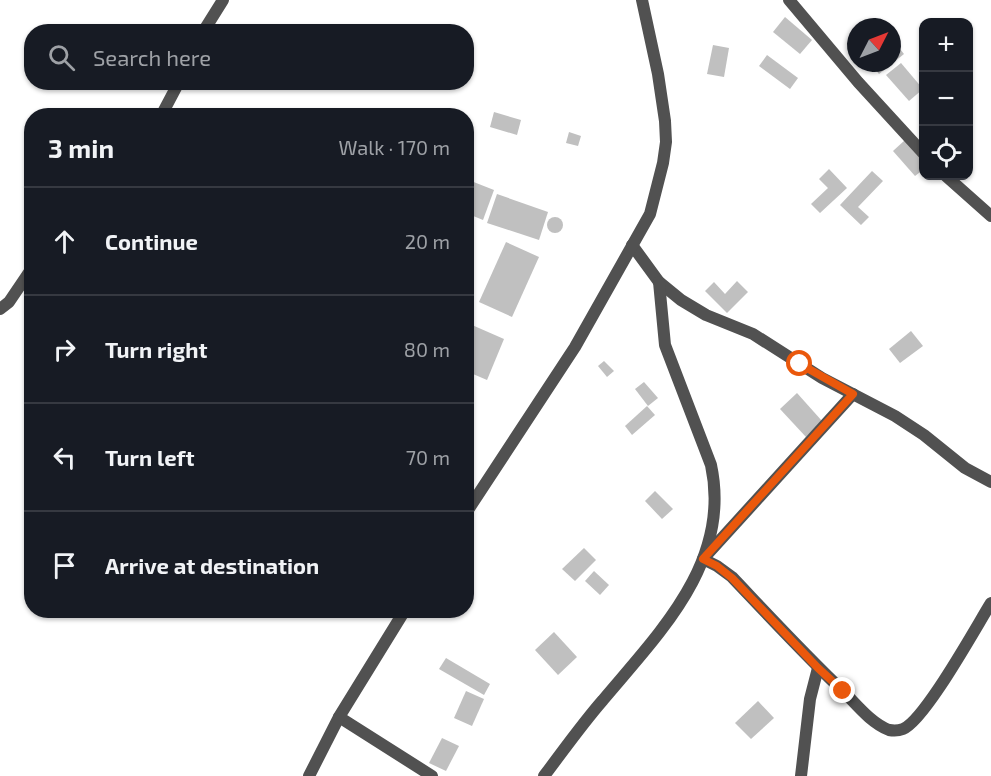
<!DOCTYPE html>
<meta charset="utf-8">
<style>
:root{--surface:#171b24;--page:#20242c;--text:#f1f3f6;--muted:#9ea1a6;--line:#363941}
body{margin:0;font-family:"Exo 2",sans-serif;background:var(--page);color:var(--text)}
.controls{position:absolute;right:18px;top:18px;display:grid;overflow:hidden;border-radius:12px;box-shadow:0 2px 4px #0004}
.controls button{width:54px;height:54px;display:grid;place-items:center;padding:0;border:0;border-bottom:2px solid var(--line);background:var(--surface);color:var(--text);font:30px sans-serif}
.compass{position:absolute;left:847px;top:18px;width:54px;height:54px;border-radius:50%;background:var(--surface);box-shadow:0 2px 4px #0004;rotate:48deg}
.stop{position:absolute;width:18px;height:18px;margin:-14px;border:4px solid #ea580c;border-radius:50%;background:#fff}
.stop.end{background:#ea580c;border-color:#fff;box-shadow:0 2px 6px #0008}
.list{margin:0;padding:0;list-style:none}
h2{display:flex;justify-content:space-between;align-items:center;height:78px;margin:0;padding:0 24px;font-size:26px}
h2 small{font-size:20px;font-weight:400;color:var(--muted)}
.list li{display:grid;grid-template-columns:39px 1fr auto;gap:18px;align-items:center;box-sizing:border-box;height:108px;padding:0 24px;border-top:2px solid var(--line)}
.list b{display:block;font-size:22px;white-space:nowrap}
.list em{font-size:20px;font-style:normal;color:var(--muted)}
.icon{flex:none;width:33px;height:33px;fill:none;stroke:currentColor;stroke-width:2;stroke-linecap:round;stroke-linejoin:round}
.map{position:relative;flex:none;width:991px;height:776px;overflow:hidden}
.search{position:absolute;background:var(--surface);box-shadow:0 2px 4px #0004;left:24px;top:24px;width:450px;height:66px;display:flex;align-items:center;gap:15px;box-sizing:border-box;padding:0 21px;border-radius:24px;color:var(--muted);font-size:22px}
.panel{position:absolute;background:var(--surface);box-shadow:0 2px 4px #0004;left:24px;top:108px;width:450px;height:510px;border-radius:24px}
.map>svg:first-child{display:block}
.building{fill:#c0c0c0}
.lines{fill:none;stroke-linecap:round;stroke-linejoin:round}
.street{stroke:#515151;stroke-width:12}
.route{stroke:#ea580c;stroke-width:8}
</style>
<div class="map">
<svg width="991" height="776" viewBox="0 0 991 776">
<rect width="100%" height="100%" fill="#fff"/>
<g class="building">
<polygon points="785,17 812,40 800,54 773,32"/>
<polygon points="892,39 904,54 879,74 870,63 892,63"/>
<polygon points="713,45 729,48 724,77 707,74"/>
<polygon points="767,55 798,78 790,89 759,66"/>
<polygon points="901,63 923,89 909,101 886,75"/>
<polygon points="494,112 521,120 517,135 490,127"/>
<polygon points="569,132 581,136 578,146 566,143"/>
<polygon points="905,140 924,162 924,169 915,176 893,151"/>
<polygon points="829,169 847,188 820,213 811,204 828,188 819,179"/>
<polygon points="872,171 883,181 858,207 869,217 861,225 840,205"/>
<polygon points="466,179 494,190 483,220 466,213"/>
<polygon points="497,194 548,212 539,240 487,223"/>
<circle cx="555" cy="225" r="8"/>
<polygon points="506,242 539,257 512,317 479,302"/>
<polygon points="737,281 748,292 727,313 705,291 714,282 725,294"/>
<polygon points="472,325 504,339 487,380 466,371 466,337"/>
<polygon points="911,331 923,346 900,363 889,349"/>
<polygon points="604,361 614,371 607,377 598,366"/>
<polygon points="644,382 658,398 648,406 635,389"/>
<polygon points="797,393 822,421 806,437 780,409"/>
<polygon points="647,406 655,415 632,435 625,426"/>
<polygon points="655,491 673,509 662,519 645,501"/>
<polygon points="584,548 596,560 575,581 562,569"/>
<polygon points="594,571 609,585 600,595 585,581"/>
<polygon points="554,632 577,657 558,675 535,650"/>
<polygon points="446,658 490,684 484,695 439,669"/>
<polygon points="466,691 484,699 472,726 454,718"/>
<polygon points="758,701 774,718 751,739 735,723"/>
<polygon points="442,738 459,746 446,771 429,763"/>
</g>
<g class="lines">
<g class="street">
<polyline points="789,0 858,82 924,154"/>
<polyline points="203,32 223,0"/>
<polyline points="161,116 179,82"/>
<polyline points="946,176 991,216"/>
<polyline points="632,245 659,282 681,300 706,315 753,334 822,378 895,416 924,435 965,468 991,482"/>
<polyline points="0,309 9,302 32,268"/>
<path d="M853 394 703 559 717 566 732 577C769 616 805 655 844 692 857 705 871 723 889 730 894 731 898 731 903 729 925 720 976 627 991 603"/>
<polyline points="466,513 575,347 650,214 663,163 666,142 665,121 658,74 642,0"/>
<polyline points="339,717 432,776"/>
<polyline points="309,776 339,717 405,610"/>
<path d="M544 776C563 751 582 724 603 700 659 633 732 562 711 465L665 345 659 282"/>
<polyline points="801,776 810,699 818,668"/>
</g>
</g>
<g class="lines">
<polyline class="route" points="800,364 853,394 703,559 717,566 732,578 818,668 843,691"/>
</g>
</svg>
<div class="controls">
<button>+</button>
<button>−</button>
<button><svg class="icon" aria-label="locate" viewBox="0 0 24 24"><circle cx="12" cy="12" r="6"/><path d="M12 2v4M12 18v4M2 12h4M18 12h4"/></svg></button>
</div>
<svg class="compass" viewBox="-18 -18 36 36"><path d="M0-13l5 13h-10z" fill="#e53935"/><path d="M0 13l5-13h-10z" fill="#9ea1a6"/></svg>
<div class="stop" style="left:800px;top:364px"></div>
<div class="stop end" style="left:843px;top:691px"></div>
<div class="search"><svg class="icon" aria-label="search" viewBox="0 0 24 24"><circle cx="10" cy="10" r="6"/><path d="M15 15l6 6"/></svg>Search here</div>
<section class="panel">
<h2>3 min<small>Walk · 170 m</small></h2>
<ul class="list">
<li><svg class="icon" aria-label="ahead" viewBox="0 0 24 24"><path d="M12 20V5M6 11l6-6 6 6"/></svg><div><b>Continue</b></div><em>20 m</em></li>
<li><svg class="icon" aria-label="right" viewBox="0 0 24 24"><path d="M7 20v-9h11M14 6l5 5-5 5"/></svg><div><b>Turn right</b></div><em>80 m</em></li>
<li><svg class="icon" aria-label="left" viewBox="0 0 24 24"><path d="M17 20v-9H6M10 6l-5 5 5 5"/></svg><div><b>Turn left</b></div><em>70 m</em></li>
<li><svg class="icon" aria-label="arrive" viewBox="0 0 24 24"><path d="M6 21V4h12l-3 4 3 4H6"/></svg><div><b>Arrive at destination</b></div></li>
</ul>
</section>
</div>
